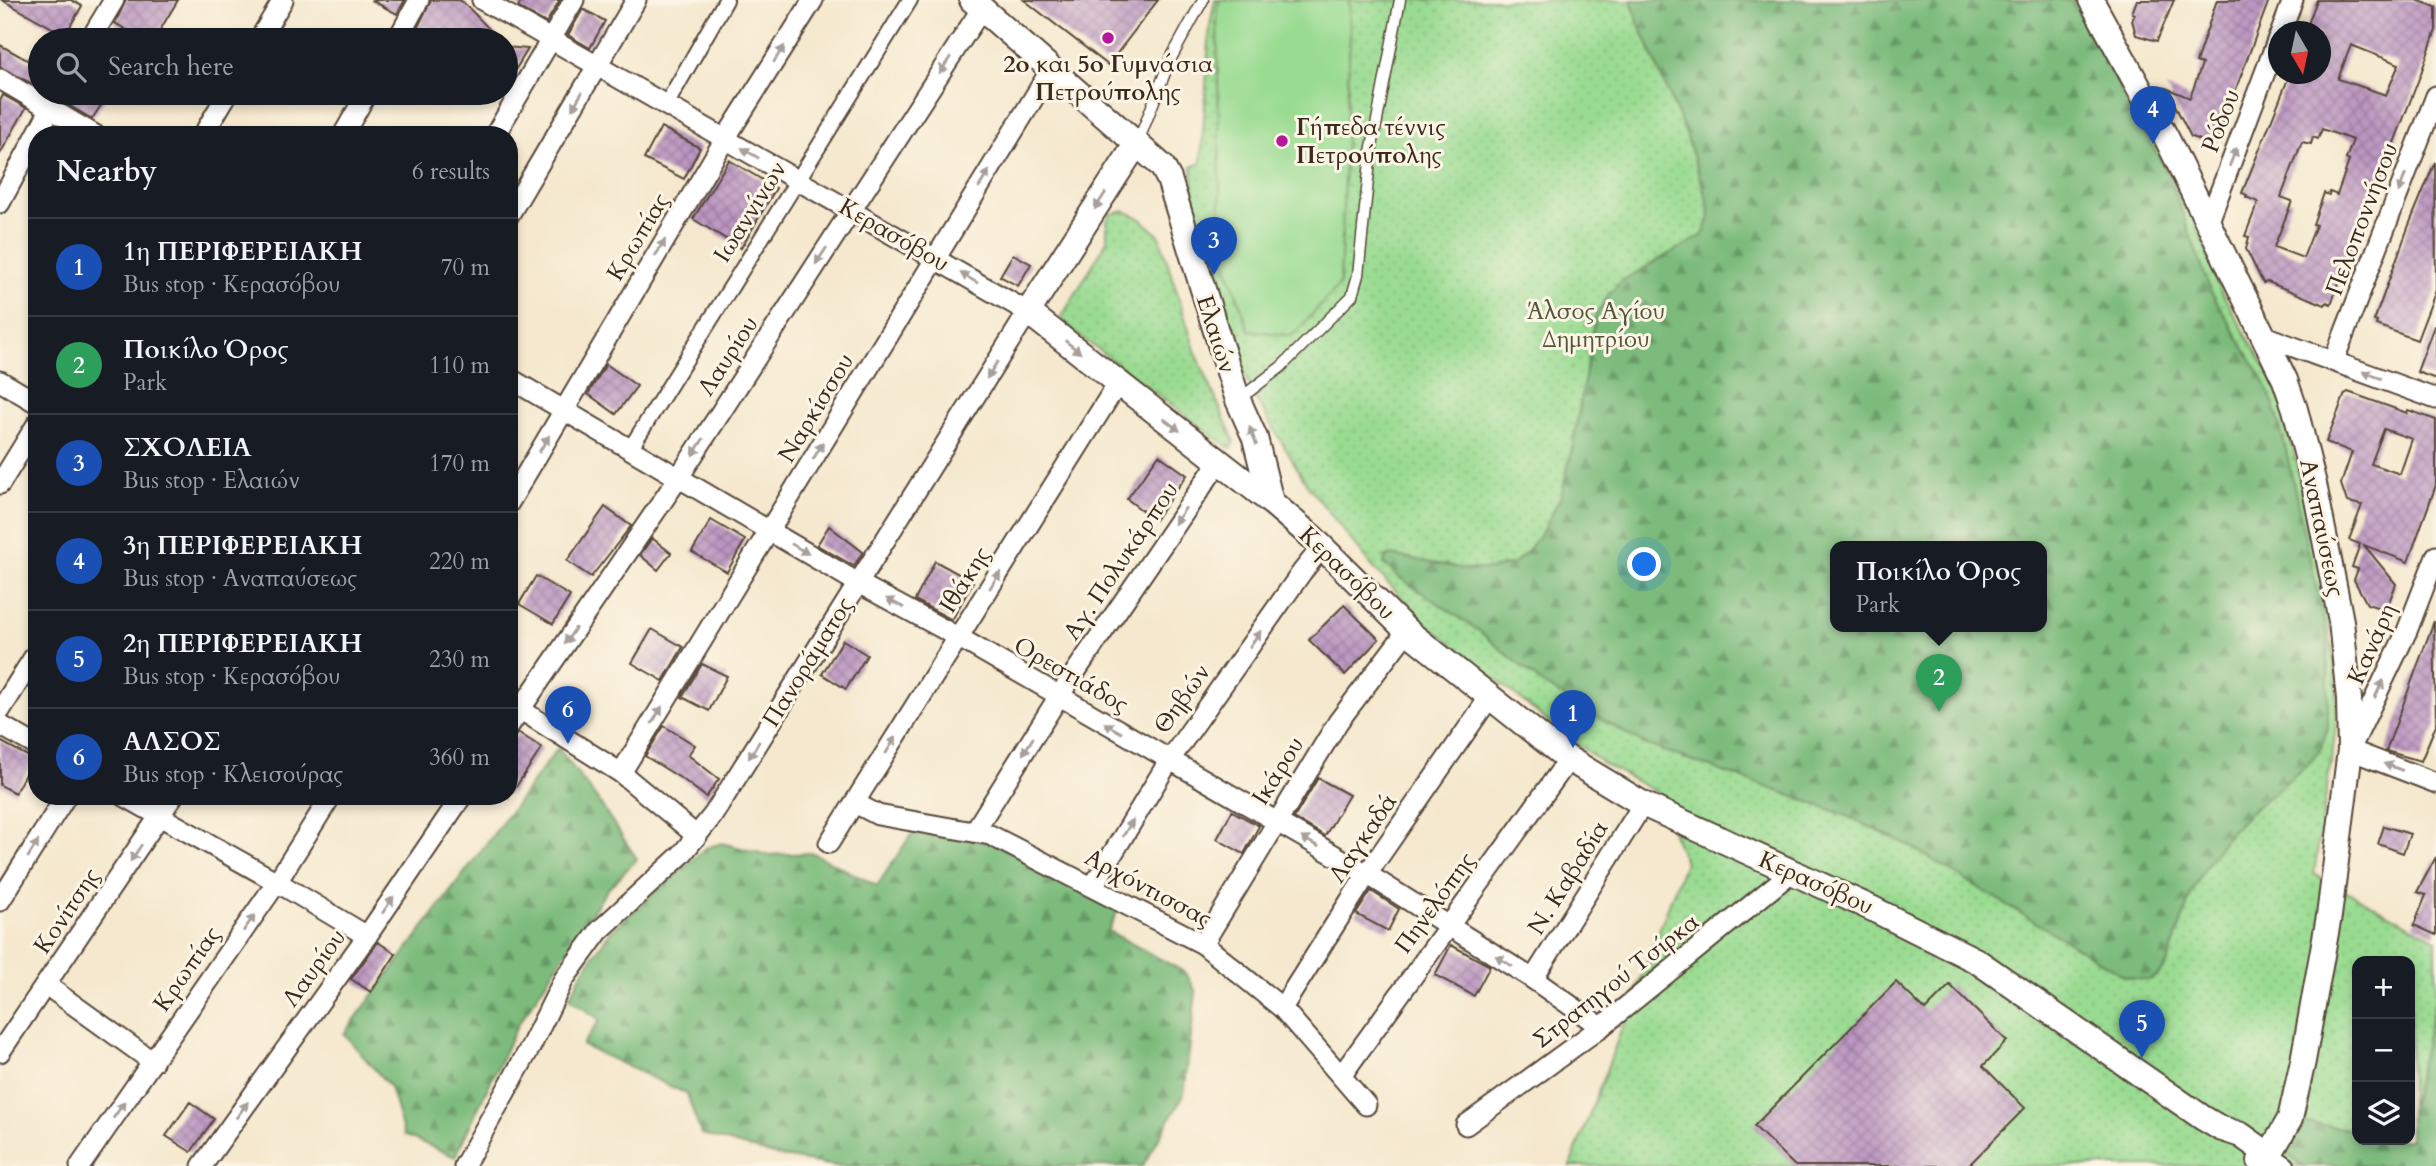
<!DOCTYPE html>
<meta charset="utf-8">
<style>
:root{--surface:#171b24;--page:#20242c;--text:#f1f3f6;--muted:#9ea1a6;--line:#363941;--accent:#ea580c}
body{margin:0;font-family:Cardo,serif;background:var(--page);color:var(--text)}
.controls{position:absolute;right:21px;bottom:21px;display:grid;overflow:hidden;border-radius:14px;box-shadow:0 4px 10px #0003}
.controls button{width:63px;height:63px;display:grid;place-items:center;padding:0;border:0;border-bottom:2px solid var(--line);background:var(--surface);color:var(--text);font:35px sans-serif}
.compass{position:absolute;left:2268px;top:21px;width:63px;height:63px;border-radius:50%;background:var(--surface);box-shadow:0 4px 10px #0003;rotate:171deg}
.you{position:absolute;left:1645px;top:565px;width:24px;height:24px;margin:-18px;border:5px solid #fff;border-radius:50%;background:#1a73e8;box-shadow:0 0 0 10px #1a73e833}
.badge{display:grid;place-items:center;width:46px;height:46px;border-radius:50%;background:var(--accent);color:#fff;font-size:23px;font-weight:700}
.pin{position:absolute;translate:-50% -58px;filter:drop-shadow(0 2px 4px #0008)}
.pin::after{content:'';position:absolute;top:37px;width:24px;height:21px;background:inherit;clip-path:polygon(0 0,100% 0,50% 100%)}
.popup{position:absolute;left:1830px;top:541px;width:217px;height:91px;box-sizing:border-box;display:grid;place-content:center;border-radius:14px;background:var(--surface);filter:drop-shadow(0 2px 5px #0005);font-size:23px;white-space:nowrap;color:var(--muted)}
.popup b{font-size:26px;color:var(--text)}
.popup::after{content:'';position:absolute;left:50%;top:100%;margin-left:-14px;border:14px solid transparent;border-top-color:var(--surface)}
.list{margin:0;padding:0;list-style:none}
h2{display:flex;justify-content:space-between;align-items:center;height:91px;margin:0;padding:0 28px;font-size:30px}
h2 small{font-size:23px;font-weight:400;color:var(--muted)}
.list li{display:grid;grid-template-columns:46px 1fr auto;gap:21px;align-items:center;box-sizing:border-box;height:98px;padding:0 28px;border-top:2px solid var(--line)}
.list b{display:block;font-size:26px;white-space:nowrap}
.list p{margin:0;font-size:23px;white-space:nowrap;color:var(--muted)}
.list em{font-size:23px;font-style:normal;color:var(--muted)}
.icon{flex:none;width:38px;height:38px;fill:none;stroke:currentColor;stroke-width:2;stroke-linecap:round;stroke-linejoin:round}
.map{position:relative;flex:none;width:2436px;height:1166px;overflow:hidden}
.search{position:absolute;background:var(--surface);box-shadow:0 4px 10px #0003;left:28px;top:28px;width:490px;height:77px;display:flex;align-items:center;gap:18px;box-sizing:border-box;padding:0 24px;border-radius:38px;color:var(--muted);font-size:26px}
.panel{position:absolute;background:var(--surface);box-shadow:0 4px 10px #0003;left:28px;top:126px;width:490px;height:679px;border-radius:28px}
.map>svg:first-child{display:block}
.green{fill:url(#green-dots);stroke:#6a8258;stroke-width:2;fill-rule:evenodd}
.forest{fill:url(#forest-firs);stroke:#5b724d;stroke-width:2;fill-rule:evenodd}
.pitch{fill:#9adb92;stroke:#6a8258;stroke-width:2}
.building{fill:url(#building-cross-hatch);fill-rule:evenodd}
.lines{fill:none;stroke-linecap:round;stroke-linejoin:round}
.service-casing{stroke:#574638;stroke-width:13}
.pedestrian-casing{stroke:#574638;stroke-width:18}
.minor-casing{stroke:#574638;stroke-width:23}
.tertiary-casing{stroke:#574638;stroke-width:28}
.service{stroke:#fff;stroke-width:10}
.pedestrian{stroke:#fff;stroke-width:14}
.minor{stroke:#fff;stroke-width:19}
.tertiary{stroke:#fff;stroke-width:24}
.oneway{fill:#a79f9a}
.poi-dot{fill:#b5179e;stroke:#fcf5e5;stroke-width:2.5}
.labels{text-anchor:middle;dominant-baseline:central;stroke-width:6;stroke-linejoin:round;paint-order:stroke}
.poi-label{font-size:24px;font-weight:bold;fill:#3b2a1e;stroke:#fcf5e5}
.street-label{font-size:24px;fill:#3b2a1e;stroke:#fcf5e5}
.park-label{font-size:24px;fill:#53563b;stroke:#fcf5e5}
</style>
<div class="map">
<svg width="2436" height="1166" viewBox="0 0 2436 1166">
<defs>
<pattern id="green-dots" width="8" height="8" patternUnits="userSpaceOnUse" patternTransform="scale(1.75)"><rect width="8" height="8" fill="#9adb92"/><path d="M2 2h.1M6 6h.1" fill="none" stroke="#86bc7d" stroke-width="1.8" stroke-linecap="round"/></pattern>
<pattern id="forest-firs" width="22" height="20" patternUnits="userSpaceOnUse" patternTransform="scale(1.75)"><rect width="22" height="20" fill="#7bbb7c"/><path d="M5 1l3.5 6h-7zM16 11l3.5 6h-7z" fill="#669865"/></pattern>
<pattern id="building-cross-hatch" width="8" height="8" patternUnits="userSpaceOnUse" patternTransform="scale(1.75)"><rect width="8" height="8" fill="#bc97c2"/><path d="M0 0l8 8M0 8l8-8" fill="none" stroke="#9a7b9d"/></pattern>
</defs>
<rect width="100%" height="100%" fill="#fcf5e5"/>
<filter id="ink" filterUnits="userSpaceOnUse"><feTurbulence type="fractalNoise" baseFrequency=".0143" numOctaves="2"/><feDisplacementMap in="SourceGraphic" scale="14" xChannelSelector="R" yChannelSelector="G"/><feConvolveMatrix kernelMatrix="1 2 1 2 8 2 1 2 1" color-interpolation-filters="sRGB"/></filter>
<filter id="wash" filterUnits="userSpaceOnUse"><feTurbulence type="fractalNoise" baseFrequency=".00686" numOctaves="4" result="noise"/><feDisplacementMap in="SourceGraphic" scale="28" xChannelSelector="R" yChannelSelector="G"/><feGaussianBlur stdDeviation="1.57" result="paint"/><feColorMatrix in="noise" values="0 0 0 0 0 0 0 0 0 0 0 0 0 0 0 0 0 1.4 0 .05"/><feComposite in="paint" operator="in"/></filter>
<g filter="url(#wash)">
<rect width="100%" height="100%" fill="#f5e8ce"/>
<g class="green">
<path d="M1215 0H2081L2178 176 2221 291 2274 382 2284 411 2324 585 2337 685 2336 727 2314 874 2436 939V1166H1570L1685 862 1656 792 1604 764 1562 733 1426 623 1372 566 1308 486 1254 396 1240 364 1203 251 1195 203 1192 167 1201 163 1210 26ZM1836 546H2042V626H1836ZM2357 961H2410V1140H2357Z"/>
<polygon points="1125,211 1140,218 1159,235 1196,353 1234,441 1232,448 1228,447 1076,333 1061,318 1107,241 1107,222 1110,214"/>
</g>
<g class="forest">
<path d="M1631 0H2071L2169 176 2211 292 2265 383 2276 411 2286 450 2328 640V726L2321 748 2310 762 2245 817 2223 841 2206 866 2192 892 2167 964C2155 984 2145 982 2124 976L1908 845 1840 813 1642 743 1544 685 1479 631 1400 578 1384 564 1385 558 1391 555 1465 569H1491L1513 564 1527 552 1544 529 1561 496 1573 444 1596 315 1608 295 1621 281 1703 235 1710 218 1708 203 1686 134 1638 22ZM1836 546H2042V626H1836Z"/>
<polygon points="558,748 597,799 637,859 607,890 517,1026 455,1157 404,1135 390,1087 344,1034"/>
<path d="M913 832 993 843 1119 908 1108 931 1186 973 1196 992 1184 1094 1143 1166H996C973 1162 944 1159 922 1166H836L777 1156 701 1134 687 1094 582 1045 600 1020 569 998 584 970 609 933 706 848 722 843 768 855 813 853 877 886Z"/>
<polygon points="2436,996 2436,1166 2304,1166 2283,1151 2300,1122 2357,1130 2357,1140 2410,1140 2410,1110"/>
</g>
<polygon class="pitch" points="1219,0 1349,0 1350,33 1340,284 1292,336 1249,330 1221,249 1217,21"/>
<g id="blocks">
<g class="building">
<polygon points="2,0 71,0 82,6 65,35"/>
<polygon points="126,0 178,0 154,40 144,40 115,23"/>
<polygon points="371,0 405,0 397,14"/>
<polygon points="431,0 459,0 463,2 500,40 427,40 415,33"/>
<polygon points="522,0 560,0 546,23 518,7"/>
<polygon points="1024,0 1158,0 1108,65"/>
<polygon points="2137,0 2174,0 2157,41 2136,35 2132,20 2135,14 2132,13"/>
<polygon points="2217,0 2269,0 2216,143 2210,140 2209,143 2191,137 2166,88 2190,98 2202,64 2196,62"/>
<path d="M2317 0H2417L2436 7V30L2420 76 2369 207 2364 205 2350 242 2354 243 2331 304 2327 302 2325 305 2268 282 2263 283 2246 249 2249 237 2245 236 2258 202 2246 197 2247 195 2242 193 2290 74H2320V32H2311L2309 21ZM2351 45 2399 64 2386 95 2338 79ZM2322 129 2353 140 2346 159 2349 161 2337 195 2330 192 2329 195 2324 193 2313 224 2316 225 2303 258 2274 247 2292 201 2281 197 2302 142 2311 144 2313 137 2318 139Z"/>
<polygon points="583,9 605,21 590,48 568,35"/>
<polygon points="0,45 40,67 40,82 38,87 0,67"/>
<polygon points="506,47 528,49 506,85"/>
<polygon points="71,93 95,93 105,99 92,119 67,104"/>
<polygon points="3,95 26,108 0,154 0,101"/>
<polygon points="661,127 700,148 684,179 644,159"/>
<polygon points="729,160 776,188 741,248 693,219"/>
<polygon points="2435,162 2436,290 2417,340 2376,325 2377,322 2374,321 2409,225"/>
<polygon points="1013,254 1031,264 1018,286 1000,276"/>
<polygon points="2434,326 2436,326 2436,379 2417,372"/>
<polygon points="606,364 637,386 616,414 588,394"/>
<path d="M2348 392 2407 413 2408 410 2436 420V485L2408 562 2364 545 2396 584 2386 610 2367 604 2354 580 2358 569 2352 567 2360 544 2349 540 2362 505 2347 502 2341 484 2352 452 2326 442 2345 394ZM2384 429 2412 439 2400 474 2371 464Z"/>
<polygon points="1159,455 1187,475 1155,520 1127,499"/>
<polygon points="605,507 631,526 591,577 567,561"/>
<polygon points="711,520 745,540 727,572 692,552"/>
<polygon points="829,526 863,552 854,566 817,545"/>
<polygon points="652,538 671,553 658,570 640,555"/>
<polygon points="935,561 973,582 952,620 915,600"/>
<polygon points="536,576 570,596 553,624 519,604"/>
<polygon points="1344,605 1379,639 1345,675 1309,640"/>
<polygon points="2434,621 2436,725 2421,761 2386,751"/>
<polygon points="652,629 683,647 663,681 632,663"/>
<polygon points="843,640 867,655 846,689 822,674"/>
<polygon points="702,664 727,676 709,711 682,697"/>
<polygon points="664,726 695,745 688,755 719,779 706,797 685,781 645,756"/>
<polygon points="519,733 542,748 509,797 509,742"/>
<polygon points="0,741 33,759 15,793 0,785"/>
<polygon points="1318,778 1349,795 1325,836 1294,818"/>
<polygon points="1232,811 1259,826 1244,854 1217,839"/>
<polygon points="2384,826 2410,834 2403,853 2378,844"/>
<polygon points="2436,857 2436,935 2414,925 2426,895 2417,892"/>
<polygon points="1371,891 1399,909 1388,931 1356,914"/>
<polygon points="378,942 396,954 371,992 351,979"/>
<polygon points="1451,945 1490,966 1474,996 1435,975"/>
<polygon points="1896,982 1925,1010 1950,985 2007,1041 1983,1066 2025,1108 1968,1166 1795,1166 1754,1126"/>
<polygon points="190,1102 214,1119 191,1152 166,1136"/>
</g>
</g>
</g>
<g filter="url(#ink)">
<use href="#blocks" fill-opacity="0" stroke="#574638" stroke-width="2"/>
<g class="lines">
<g class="service-casing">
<g id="service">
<polyline points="1138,142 1170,60 1203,0"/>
<polyline points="1238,400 1281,367 1352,296 1358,275 1371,152 1400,0"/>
</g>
</g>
<g class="pedestrian-casing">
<g id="pedestrian">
<polyline points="666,105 726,0"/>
<polyline points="630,449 910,0"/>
</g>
</g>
<g class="minor-casing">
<g id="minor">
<polyline points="2281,32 2293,0"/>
<polyline points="90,40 114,0"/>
<polyline points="259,40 283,0"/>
<polyline points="397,40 419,0"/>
<polyline points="0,79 95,135"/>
<polyline points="203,135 228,93"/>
<polyline points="343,135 367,93"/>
<polyline points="495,135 574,0"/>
<polyline points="0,203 59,93"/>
<polyline points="509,215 636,0"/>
<polyline points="2209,221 2278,38"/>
<polyline points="2264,336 2436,399"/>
<polyline points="2334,360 2436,96"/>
<polyline points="509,378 858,583 958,637 1367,874 1533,979 1601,1027"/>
<polyline points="0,381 37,403"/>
<polyline points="0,484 37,424"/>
<polyline points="509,503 725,139 813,0"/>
<polyline points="2436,556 2407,631 2350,750 2436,783"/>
<polyline points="510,703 621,773 697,836"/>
<polyline points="0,711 37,652"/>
<polyline points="0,725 37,746"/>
<polyline points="509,726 679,477 982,8"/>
<polyline points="621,773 1052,68"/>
<polyline points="124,796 277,882 367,936"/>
<polyline points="855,803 878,815 990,835 1203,944 1282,1008 1366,1105"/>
<polyline points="974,832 1059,696 1220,460"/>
<polyline points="829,843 1118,383"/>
<polyline points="1093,886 1169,761 1302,572 1322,547"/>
<polyline points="0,901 66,796"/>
<polyline points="1203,944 1338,722 1407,631"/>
<polyline points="1533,979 1643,804"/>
<polyline points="46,985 153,1062"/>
<polyline points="1282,1008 1367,874 1489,698"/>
<polyline points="0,1052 173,796"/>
<polyline points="1341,1076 1569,759"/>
<polyline points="1466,1125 1601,1027 1793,871"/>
<polyline points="2269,1155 2285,1166"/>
<polyline points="80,1166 277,882 331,796"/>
<polyline points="202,1166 367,936 462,796"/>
<polyline points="464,1166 531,1046 564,979 599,931 682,854 713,815 1028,312 482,0"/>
</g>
</g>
<g class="tertiary-casing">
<g id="tertiary">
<polyline points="972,0 1162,166 1169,179 1220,344 1238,400 1255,438 1271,502"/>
<polyline points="2091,0 2167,139 2285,380 2295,409 2314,484 2341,621 2349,699 2350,750 2329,916 2303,1061 2290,1119 2264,1164 2260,1161"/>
<polyline points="1137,143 1028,312 1271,502 1313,538 1407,631 1567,758 1643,804 1873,909 1977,961 2203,1118 2220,1128 2241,1135 2269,1155"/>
</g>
</g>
<use href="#service" class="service"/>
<use href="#pedestrian" class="pedestrian"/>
<use href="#minor" class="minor"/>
<use href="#tertiary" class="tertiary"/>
</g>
<defs><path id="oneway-solid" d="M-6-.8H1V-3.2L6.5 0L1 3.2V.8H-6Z" transform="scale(1.75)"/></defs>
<g class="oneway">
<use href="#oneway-solid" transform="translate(779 54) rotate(-57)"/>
<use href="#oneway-solid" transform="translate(945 65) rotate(123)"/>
<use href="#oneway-solid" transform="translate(577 101) rotate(121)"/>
<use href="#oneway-solid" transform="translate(750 153) rotate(-150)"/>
<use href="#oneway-solid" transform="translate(2233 157) rotate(-69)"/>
<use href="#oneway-solid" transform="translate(984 179) rotate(-59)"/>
<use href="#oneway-solid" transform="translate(2402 183) rotate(111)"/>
<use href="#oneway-solid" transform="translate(1100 201) rotate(123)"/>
<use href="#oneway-solid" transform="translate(660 248) rotate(-59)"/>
<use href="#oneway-solid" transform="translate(821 256) rotate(123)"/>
<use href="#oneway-solid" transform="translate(969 278) rotate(-150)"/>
<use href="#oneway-solid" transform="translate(1073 347) rotate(39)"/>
<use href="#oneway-solid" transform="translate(992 370) rotate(122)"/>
<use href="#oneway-solid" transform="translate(2372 375) rotate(-159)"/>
<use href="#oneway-solid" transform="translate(1172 425) rotate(37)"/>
<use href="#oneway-solid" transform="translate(1253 436) rotate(-111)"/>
<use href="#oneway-solid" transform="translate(544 444) rotate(-59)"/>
<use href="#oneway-solid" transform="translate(698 447) rotate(123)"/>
<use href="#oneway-solid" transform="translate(818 451) rotate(-59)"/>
<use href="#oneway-solid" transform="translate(1180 516) rotate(124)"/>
<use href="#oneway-solid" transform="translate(800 549) rotate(31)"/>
<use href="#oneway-solid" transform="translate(995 580) rotate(-58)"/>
<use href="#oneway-solid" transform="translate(895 603) rotate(-152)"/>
<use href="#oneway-solid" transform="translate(570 636) rotate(124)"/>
<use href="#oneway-solid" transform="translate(1255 639) rotate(-55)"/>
<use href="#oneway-solid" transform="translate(2379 689) rotate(-64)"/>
<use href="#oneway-solid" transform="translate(657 715) rotate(-59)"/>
<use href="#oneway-solid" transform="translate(1113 728) rotate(-150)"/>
<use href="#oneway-solid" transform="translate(891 745) rotate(-58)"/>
<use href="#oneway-solid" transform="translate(1028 746) rotate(122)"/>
<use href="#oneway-solid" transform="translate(754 750) rotate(122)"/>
<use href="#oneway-solid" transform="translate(2393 767) rotate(-160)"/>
<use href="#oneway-solid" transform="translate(1128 828) rotate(-59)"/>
<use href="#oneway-solid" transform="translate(1310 842) rotate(-151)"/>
<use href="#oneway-solid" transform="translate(33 849) rotate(-58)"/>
<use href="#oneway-solid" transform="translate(136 853) rotate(124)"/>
<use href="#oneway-solid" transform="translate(388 905) rotate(-56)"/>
<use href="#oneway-solid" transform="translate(249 923) rotate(-55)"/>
<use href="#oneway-solid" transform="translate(1504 961) rotate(-148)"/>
<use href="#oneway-solid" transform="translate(119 1110) rotate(-55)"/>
<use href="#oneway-solid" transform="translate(242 1110) rotate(-54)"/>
</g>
</g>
<g class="poi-dot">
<circle cx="1108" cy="38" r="7"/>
<circle cx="1282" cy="141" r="7"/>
</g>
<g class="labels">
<g class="poi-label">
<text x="1108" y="64">2ο και 5ο Γυμνάσια<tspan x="1108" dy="28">Πετρούπολης</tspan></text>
<text x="1296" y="127" text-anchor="start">Γήπεδα τέννις<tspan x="1296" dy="28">Πετρούπολης</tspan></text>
</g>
<g class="street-label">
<text transform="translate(2221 121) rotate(-69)">Ρόδου</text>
<text transform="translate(750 212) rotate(-58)">Ιωαννίνων</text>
<text transform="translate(2362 219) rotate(-69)">Πελοποννήσου</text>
<text transform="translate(894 235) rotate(30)">Κερασόβου</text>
<text transform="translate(638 237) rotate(-59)">Κρωπίας</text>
<text transform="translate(1216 334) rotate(72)">Ελαιών</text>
<text transform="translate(728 356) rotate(-57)">Λαυρίου</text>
<text transform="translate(816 408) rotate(-59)">Ναρκίσσου</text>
<text transform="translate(2322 528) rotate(78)">Αναπαύσεως</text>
<text transform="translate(1121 561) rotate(-56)">Αγ. Πολυκάρπου</text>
<text transform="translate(1347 573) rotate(44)">Κερασόβου</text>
<text transform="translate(965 580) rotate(-58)">Ιθάκης</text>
<text transform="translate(2372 644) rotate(-66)">Κανάρη</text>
<text transform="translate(808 662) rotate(-58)">Πανοράματος</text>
<text transform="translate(1071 675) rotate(30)">Ορεστιάδος</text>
<text transform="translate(1182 699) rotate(-55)">Θηβών</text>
<text transform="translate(1278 771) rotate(-58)">Ικάρου</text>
<text transform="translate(1363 838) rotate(-56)">Λαγκαδά</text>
<text transform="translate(1568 878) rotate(-58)">N. Καβαδία</text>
<text transform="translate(1816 883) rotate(24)">Κερασόβου</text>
<text transform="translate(1148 888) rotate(28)">Αρχόντισσας</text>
<text transform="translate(1435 903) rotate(-54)">Πηνελόπης</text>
<text transform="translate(67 911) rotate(-56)">Κονίτσης</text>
<text transform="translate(314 968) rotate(-54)">Λαυρίου</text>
<text transform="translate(187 969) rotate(-55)">Κρωπίας</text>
<text transform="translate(1616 981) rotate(-38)">Στρατηγού Τσίρκα</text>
</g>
<g class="park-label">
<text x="1596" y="311">Άλσος Αγίου<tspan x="1596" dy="28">Δημητρίου</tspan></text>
</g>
</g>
</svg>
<div class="controls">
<button>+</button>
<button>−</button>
<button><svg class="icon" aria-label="layers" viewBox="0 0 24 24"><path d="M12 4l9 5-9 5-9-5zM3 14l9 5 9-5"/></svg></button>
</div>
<svg class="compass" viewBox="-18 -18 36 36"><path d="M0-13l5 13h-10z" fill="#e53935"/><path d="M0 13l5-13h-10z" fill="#9ea1a6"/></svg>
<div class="you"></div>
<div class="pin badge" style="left:1573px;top:748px;background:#1a4fb4">1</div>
<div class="pin badge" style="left:1939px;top:712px;background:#2e9e5b">2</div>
<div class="popup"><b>Ποικίλο Όρος</b>Park</div>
<div class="pin badge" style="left:1214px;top:275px;background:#1a4fb4">3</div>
<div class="pin badge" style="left:2153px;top:144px;background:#1a4fb4">4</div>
<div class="pin badge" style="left:2142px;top:1058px;background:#1a4fb4">5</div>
<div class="pin badge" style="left:568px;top:744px;background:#1a4fb4">6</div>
<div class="search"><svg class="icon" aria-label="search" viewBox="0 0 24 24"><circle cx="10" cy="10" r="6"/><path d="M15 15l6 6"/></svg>Search here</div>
<section class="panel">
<h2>Nearby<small>6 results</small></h2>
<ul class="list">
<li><span class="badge" style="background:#1a4fb4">1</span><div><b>1η ΠΕΡΙΦΕΡΕΙΑΚΗ</b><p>Bus stop · Κερασόβου</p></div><em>70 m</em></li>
<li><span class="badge" style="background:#2e9e5b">2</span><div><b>Ποικίλο Όρος</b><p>Park</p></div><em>110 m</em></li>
<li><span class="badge" style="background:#1a4fb4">3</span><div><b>ΣΧΟΛΕΙΑ</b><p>Bus stop · Ελαιών</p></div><em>170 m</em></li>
<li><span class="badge" style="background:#1a4fb4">4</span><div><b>3η ΠΕΡΙΦΕΡΕΙΑΚΗ</b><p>Bus stop · Αναπαύσεως</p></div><em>220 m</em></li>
<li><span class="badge" style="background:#1a4fb4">5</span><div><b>2η ΠΕΡΙΦΕΡΕΙΑΚΗ</b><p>Bus stop · Κερασόβου</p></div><em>230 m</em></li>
<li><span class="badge" style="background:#1a4fb4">6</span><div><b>ΑΛΣΟΣ</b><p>Bus stop · Κλεισούρας</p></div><em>360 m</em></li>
</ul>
</section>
</div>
